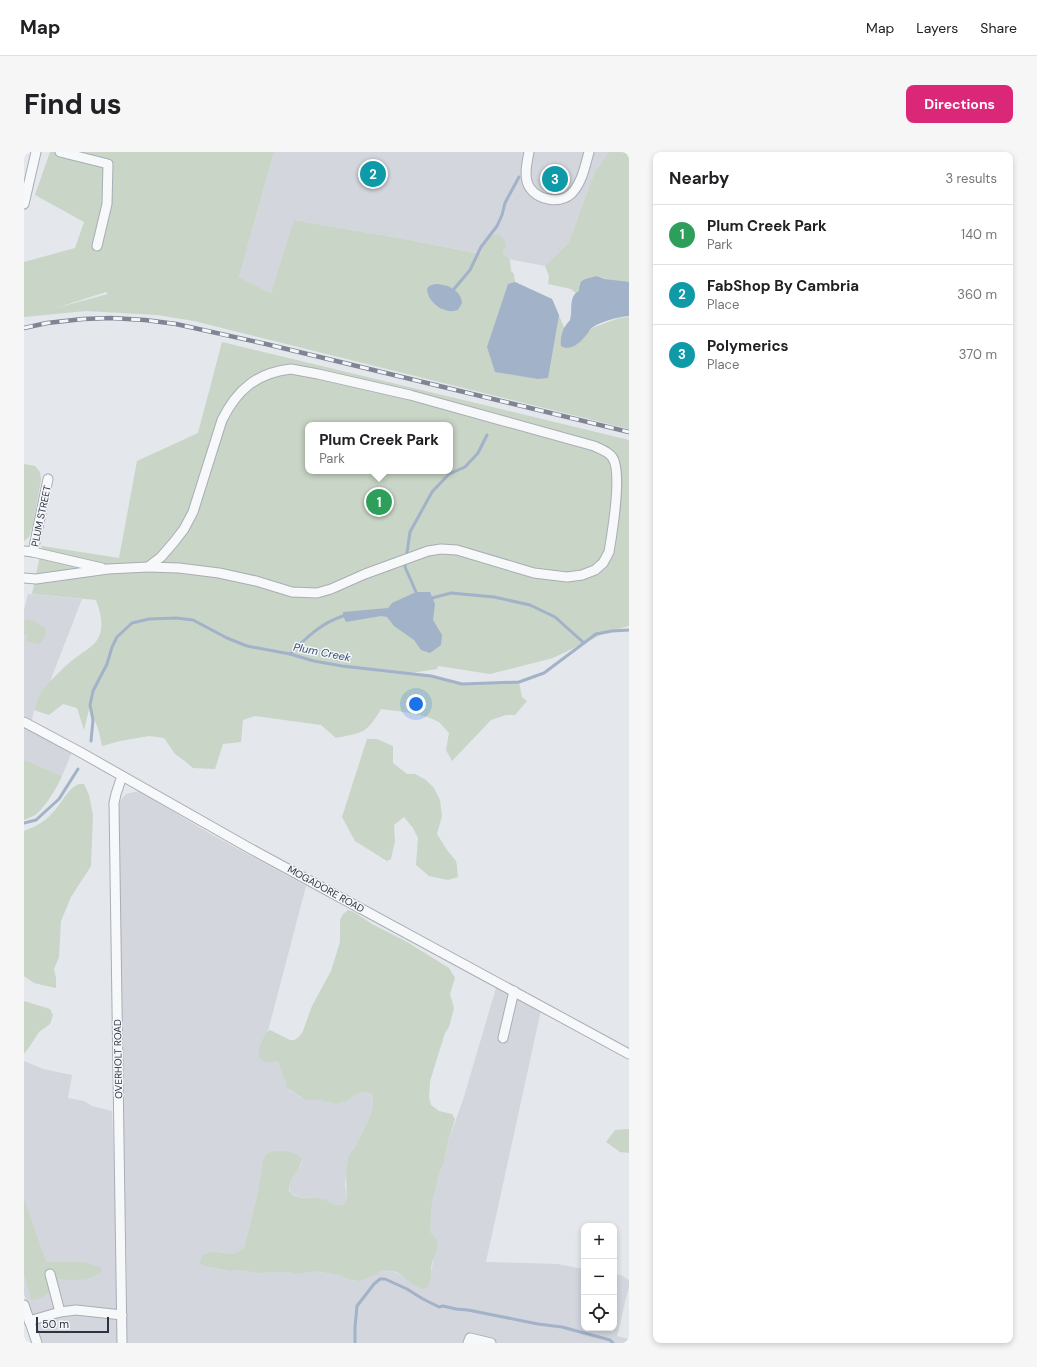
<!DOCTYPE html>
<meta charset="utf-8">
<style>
:root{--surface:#fff;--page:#f6f6f6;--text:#202124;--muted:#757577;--line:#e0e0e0;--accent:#db2777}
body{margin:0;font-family:"DM Sans",sans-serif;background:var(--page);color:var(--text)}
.controls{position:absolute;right:12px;bottom:12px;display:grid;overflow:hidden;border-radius:8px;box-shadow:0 2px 6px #0003}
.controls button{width:36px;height:36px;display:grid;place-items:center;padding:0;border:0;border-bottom:1px solid var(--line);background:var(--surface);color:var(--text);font:20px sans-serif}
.scale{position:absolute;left:12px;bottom:10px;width:73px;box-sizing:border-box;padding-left:4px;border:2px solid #2d3343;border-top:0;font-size:11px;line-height:14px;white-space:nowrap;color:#2d3343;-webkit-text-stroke:3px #f4f6f9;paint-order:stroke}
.you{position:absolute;left:392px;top:552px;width:14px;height:14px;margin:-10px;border:3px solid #fff;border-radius:50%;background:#1a73e8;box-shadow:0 0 0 6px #1a73e833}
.badge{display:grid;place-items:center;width:26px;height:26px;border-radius:50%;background:var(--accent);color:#fff;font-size:13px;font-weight:700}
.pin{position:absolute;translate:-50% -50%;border:2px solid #fff;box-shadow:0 1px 4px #0006}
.popup{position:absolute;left:281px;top:270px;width:148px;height:52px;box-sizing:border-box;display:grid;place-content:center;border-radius:8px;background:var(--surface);filter:drop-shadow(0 1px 3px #0005);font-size:13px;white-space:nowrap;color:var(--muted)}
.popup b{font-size:15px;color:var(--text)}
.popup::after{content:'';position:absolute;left:50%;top:100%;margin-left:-8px;border:8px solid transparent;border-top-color:var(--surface)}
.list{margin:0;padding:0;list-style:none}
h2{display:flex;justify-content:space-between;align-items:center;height:52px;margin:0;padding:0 16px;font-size:17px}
h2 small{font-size:13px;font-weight:400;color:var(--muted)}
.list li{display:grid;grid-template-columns:26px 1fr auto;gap:12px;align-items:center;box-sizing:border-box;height:60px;padding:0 16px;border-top:1px solid var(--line)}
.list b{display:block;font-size:15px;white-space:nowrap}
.list p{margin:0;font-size:13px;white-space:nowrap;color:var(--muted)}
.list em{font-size:13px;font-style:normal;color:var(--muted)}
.icon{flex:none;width:22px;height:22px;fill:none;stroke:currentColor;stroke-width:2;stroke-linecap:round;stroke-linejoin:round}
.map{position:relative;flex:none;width:605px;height:1191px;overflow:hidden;border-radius:8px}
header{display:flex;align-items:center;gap:24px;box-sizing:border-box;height:56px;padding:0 20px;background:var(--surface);border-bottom:1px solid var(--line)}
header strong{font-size:19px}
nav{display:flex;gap:22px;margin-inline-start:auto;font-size:14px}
.intro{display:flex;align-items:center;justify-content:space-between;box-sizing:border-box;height:96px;padding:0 24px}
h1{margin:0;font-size:28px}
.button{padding:10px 18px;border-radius:8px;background:var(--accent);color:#fff;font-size:14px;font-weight:700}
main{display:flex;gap:24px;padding:0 24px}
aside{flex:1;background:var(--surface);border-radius:8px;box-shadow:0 2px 6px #0003}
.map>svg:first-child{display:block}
.built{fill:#d3d6dd}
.green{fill:#c9d5c6;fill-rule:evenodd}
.water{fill:#a2b2c9}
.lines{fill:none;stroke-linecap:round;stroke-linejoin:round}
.stream{stroke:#a2b2c9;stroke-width:3}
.minor-casing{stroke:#a9adb5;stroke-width:11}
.minor{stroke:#f7f8fa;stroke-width:9}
.rail-casing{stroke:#7f8594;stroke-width:4.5}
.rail{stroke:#f4f6f9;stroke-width:3;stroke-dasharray:9;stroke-linecap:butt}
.labels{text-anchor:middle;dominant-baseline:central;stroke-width:3;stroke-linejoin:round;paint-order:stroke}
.street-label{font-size:10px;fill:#2d3343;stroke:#f4f6f9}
.water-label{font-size:11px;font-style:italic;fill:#395075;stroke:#f4f6f9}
</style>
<header>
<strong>Map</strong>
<nav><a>Map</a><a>Layers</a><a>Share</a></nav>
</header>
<div class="intro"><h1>Find us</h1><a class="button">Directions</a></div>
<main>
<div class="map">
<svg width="605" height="1191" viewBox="0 0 605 1191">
<rect width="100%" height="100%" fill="#e4e7eb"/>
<g class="built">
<polygon points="250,0 585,0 570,21 545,90 521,114 380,87 271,68 247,141 215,125"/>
<polygon points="4,442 58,447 25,532 15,543 10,558 8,568 0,564 0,458"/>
<polygon points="0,575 48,600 38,624 2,610 0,610"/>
<polygon points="115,639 185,681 282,734 244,879 237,890 248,910 253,910 255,911 258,916 261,931 265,938 282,948 294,948 312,952 321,950 331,943 339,940 345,941 349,948 349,954 345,967 331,995 324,1004 321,1032 323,1047 320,1052 314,1054 297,1046 275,1045 267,1041 265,1036 268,1024 277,1013 278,1007 239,1008 237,1022 232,1048 220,1096 209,1102 185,1099 181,1101 181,1114 204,1119 213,1118 234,1121 262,1120 277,1122 291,1119 315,1123 326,1128 335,1129 353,1120 369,1119 382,1126 407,1120 410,1106 412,1087 406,1080 408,1051 414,1026 420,1010 424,990 439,948 472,836 517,858 462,1110 533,1112 560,1117 560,1176 590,1176 590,1122 597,1123 605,1128 605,1134 593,1184 605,1187 605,1191 103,1191 102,1080 95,973 91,681 96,649 102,642"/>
<polygon points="0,909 19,917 48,923 44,946 60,949 68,954 88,959 91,1031 94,1191 17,1191 0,1142"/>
</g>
<g class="green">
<path d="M26 0H250L215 125 247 141 270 68 380 87 457 102C457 98 465 84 470 83 478 81 482 89 482 95L479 98V102L486 108 487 119 490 122 491 130 528 147 544 185 595 166 605 165V277L170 169 133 163 62 159 0 165V110L51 96 60 70 11 43ZM82 140 84 142 32 156Z"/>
<polygon points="585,0 605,0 605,133 573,124 555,132 555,139 552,141 547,137 524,132 525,124 521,114 545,90 570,21"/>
<path d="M198 190 605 288V474L583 480 529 506 466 522 414 514 413 517 387 521 407 524 438 532 495 530 498 545 503 549 491 563H482L467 568 428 609 422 598 425 581C422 578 419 574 416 571 405 562 371 559 357 557 342 582 340 580 312 586L297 573 231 564 219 568 217 590 199 592 191 617 169 616 162 610 151 602 140 586 125 584 96 589 78 594C77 589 76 585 75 580 72 569 66 561 67 549L60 578 53 556 39 552 25 563 10 558C12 553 13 547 15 543 20 535 38 517 45 511 53 504 62 499 70 492 82 480 77 461 72 448L8 442 18 394 95 406 113 309 174 281ZM284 273H426V319H284Z"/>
<polygon points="0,312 11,314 16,320 17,328 9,373 5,385 0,389"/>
<path d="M1 467 11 469 16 473 22 476C22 484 20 487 15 492L2 489 4 483 0 482Z"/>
<polygon points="343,587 353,587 369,594 369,611 383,622 391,622 402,628 410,636 416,648 418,664 413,682 423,698 432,709 433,714 434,725 424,728 405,724 392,713 394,686 389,676 380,665 370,673 371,689 367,707 363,709 331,689 318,665"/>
<path d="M2 609 38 624C34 634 20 657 11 663 8 665 4 666 0 668V610Z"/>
<path d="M55 632H60L65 643 69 663 67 714 47 745 37 769 35 805 30 817 32 826V836L10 831 0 824V679C13 674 22 669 31 658 39 649 44 636 55 632Z"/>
<path d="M324 758 330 760 348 772 383 790 425 816 431 826 426 842 430 856 425 875 421 881 406 929 405 945 407 953 415 959 428 962 431 967 424 990 420 1010 414 1026 408 1051 406 1080C408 1082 411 1084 412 1087 416 1093 410 1105 408 1111 406 1118 408 1129 403 1135 396 1143 378 1120 369 1119 364 1118 358 1120 353 1120L354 1122 335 1129 326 1128 315 1123 291 1119 277 1122 262 1120 234 1121 213 1118 205 1119 181 1114 176 1111 178 1104 185 1099 209 1102 220 1096 232 1048 237 1022 239 1008 242 1002C253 997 270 998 278 1007 275 1021 265 1024 265 1039 273 1050 288 1043 299 1047 307 1049 311 1056 320 1052L323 1047 322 1020 324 1004 331 995 345 967 349 954V948L347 943 345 941 339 940 331 943 321 950 312 952 294 948H282L263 936 255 911C250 908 245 912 239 909 229 904 239 882 246 878L266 888H270L275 885 279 879 288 854 307 819 316 790V768L319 762Z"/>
<polygon points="0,849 26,857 29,863 26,872 15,880 6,894 0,902"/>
<polygon points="605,977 605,1001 596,1000 582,990 591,978"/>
<path d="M0 1047 22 1110H61L76 1115 78 1119C66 1130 49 1128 35 1127 26 1140 23 1146 7 1148L0 1121Z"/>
</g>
<g class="water">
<path d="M573 124 581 127 605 130V164C594 165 578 169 569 175 565 177 566 179 563 182 557 190 547 200 537 194 536 188 538 178 542 173 543 171 545 170 546 168 549 159 544 144 555 139 555 126 562 127 573 124Z"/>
<polygon points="491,130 528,147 535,163 524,226 514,227 471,220 463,195 484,132"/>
<path d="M411 132C423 132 437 138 438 151L434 158C421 163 404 151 403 137L405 134Z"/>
<polygon points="392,440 406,440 411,452 409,468 418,483 417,493 406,501 397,498 390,488 370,474 363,465 357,464 322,470 319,464 319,460 364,456 368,451"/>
</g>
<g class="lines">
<g class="stream">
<polyline points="430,137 446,118 457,95 473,74 478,63 481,51 495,25"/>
<polyline points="392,440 381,415 386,380 408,340 425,322 441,315 454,301 463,283"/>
<polyline points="408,446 427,441 470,445 506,453 531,465 560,491"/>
<path d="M266 502C282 486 297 471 319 464"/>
<polyline points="67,589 69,568 66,553 69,539 83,512 88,495 93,485 108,471 125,467 152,466 169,468 203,486 223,494 266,502 290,509 318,514 407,524 438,532 495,530 520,521 572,482 588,479 605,478"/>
<polyline points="0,671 12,668 35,647 54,617"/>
<polyline points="331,1191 331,1175 333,1154 350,1132 356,1127 361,1127 383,1137 399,1147 415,1155 419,1154 432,1157 444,1158 514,1172 538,1175 586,1188 589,1191"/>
</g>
<g class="minor-casing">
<g id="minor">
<polyline points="36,0 84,12 83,52 73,94"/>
<path d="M505 0C503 11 499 26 506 36 514 48 536 52 547 42 558 31 561 14 565 0"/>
<polyline points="0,52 12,0"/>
<path d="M267 217 294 222 386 243 570 294C576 297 584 299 588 305 599 319 588 382 585 400L579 411 571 418 558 423 543 425 510 421 433 398 417 397 404 399 341 422 307 437 293 441 268 440 232 429 195 421 155 416 124 415 137 405 150 390 160 377 169 360 198 268C213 238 232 221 267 217Z"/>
<polyline points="0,399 9,400 78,416"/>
<polyline points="9,400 24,327"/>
<polyline points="0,426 12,427 84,417 124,415"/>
<polyline points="0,570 56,600 227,697 605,902"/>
<polyline points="98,624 92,642 90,651 98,1191"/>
<polyline points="479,886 490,839"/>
<polyline points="26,1122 36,1160"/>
<polyline points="0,1153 13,1191"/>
<polyline points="5,1169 36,1160 52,1158 98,1163"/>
<polyline points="444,1191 446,1186 467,1191"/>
</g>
</g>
<use href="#minor" class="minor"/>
<g class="rail-casing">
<polyline id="rail" points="0,176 23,171 59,167 87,166 121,168 152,172 242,192 605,280"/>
</g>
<use href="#rail" class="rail"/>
</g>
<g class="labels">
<g class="street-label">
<text transform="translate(17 364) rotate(-78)">PLUM STREET</text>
<text transform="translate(302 737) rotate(29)">MOGADORE ROAD</text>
<text transform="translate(94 907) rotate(-91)">OVERHOLT ROAD</text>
</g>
<g class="water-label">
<text transform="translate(298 500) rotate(11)">Plum Creek</text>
</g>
</g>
</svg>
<div class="controls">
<button>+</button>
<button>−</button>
<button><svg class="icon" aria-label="locate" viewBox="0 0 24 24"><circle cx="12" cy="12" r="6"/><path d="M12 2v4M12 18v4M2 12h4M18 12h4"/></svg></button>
</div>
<div class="scale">50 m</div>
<div class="you"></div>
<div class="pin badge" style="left:355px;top:350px;background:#2e9e5b">1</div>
<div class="popup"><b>Plum Creek Park</b>Park</div>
<div class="pin badge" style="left:349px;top:22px;background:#0f9aa8">2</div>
<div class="pin badge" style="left:531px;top:27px;background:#0f9aa8">3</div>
</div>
<aside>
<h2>Nearby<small>3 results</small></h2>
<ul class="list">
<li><span class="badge" style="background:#2e9e5b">1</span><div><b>Plum Creek Park</b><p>Park</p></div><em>140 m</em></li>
<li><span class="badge" style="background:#0f9aa8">2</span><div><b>FabShop By Cambria</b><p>Place</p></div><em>360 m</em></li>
<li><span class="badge" style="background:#0f9aa8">3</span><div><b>Polymerics</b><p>Place</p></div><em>370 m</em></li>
</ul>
</aside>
</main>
